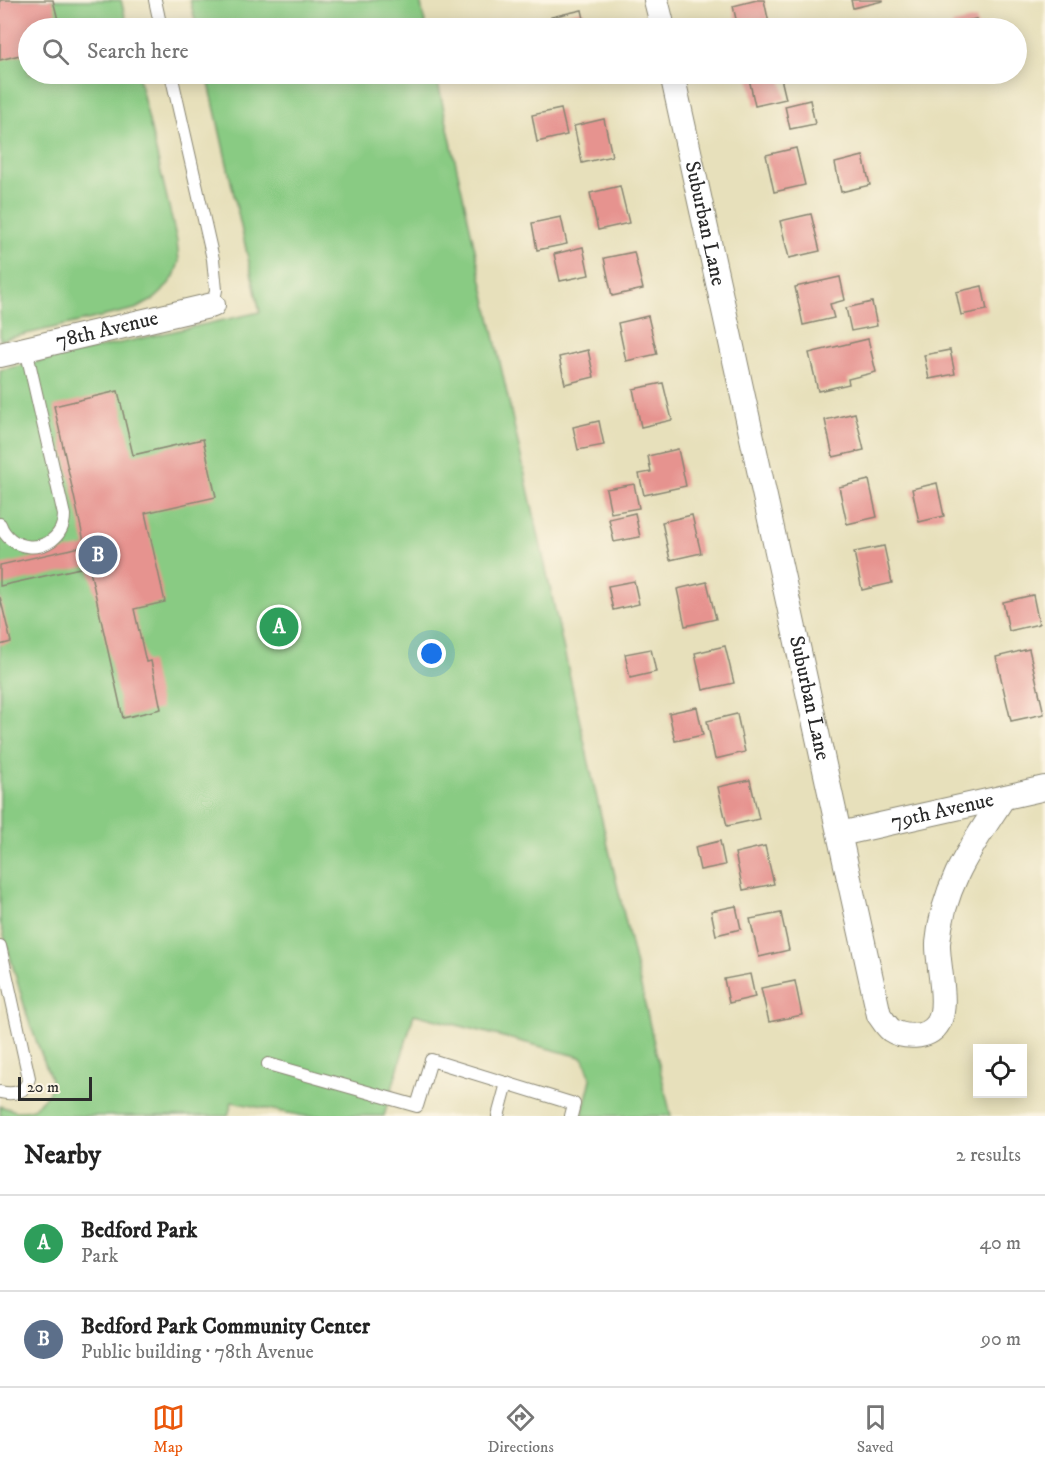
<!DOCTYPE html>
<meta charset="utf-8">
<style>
:root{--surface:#fff;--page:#f6f6f6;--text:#222;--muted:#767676;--line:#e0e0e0;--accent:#ea580c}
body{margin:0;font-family:"IM FELL DW Pica",serif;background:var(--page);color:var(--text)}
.controls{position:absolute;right:18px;bottom:18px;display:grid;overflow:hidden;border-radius:0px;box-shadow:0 3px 15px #0003}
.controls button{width:54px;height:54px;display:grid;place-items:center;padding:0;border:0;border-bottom:2px solid var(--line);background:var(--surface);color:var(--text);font:30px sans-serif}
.scale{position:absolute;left:18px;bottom:15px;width:74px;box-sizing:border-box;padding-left:6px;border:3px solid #2b2b2b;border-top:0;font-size:16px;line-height:21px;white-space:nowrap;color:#2b2b2b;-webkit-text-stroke:4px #fcf5e5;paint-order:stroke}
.you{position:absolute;left:432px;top:654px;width:21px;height:21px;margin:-15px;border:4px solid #fff;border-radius:50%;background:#1a73e8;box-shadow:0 0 0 9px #1a73e833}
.badge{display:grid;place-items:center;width:39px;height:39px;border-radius:50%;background:var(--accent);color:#fff;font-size:20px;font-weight:700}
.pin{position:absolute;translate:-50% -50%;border:3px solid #fff;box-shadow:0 2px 6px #0006}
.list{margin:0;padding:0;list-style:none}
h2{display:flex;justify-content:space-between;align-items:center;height:78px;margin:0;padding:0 24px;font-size:26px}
h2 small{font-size:20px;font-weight:400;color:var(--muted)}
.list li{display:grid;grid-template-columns:39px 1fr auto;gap:18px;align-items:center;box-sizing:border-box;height:96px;padding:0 24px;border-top:2px solid var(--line)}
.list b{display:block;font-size:22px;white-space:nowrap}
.list p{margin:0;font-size:20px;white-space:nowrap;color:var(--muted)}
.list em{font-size:20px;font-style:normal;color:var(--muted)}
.icon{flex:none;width:33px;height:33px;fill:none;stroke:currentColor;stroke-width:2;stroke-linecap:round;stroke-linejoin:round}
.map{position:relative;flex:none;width:1045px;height:1116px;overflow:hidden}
.search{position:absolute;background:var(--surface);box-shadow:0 3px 15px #0003;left:18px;right:18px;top:18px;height:66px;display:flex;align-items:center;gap:15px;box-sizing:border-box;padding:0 21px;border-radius:33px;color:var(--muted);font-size:22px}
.sheet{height:270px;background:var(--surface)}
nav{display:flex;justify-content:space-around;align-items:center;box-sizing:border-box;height:84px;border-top:2px solid var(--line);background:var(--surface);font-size:16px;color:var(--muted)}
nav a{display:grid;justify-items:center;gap:3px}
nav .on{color:var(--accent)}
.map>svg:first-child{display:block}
.green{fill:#89cb83;stroke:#5a7b57;stroke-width:1.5}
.building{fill:#e6938f}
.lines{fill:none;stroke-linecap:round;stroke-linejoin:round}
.lane-casing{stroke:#898673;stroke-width:14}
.street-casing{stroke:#898673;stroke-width:26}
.lane{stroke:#fff;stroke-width:12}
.street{stroke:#fff;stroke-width:24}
.labels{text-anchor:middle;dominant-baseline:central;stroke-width:5;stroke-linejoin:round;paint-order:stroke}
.street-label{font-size:21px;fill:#2b2b2b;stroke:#fcf5e5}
</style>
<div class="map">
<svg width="1045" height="1116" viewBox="0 0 1045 1116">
<rect width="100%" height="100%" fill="#fcf5e5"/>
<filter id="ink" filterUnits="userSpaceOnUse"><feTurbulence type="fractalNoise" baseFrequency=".0167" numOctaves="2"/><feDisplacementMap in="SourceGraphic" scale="12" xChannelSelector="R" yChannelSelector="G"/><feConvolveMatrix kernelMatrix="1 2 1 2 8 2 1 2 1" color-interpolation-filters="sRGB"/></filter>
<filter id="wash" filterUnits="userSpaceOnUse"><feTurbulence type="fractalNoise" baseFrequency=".008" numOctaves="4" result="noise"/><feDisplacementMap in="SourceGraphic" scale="24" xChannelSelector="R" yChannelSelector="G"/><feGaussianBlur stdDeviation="1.35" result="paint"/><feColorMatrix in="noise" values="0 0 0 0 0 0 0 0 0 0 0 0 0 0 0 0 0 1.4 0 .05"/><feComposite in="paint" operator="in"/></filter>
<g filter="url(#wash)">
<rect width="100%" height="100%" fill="#e7e0bb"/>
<g class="green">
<polygon points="0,0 121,0 128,28 28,28 28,74 138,74 177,241 179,262 174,277 162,292 153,300 135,309 0,340"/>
<polygon points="190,0 420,0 426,28 197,28"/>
<polygon points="207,74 436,74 595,790 671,1116 582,1116 591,1079 584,1059 577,1056 414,1014 384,1116 304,1116 232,1102 228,1116 0,1116 0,1106 16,1111 25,1111 33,1109 49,1093 51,1079 29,1022 0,922 0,370 260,312"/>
</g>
<g id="blocks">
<g class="building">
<polygon points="0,0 53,0 60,28 28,28 28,53 0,60"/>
<polygon points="757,0 764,0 770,28 738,28 733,6"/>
<polygon points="851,0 883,0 883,1 853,8"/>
<polygon points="582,10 586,28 554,28 551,17"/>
<polygon points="976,19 978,28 953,28 952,24"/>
<polygon points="748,74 780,74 786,99 755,106"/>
<polygon points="810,100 815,124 790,129 785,106"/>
<polygon points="561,109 567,135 537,142 532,115"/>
<polygon points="604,119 612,156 582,163 574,126"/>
<polygon points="796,148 805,185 774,192 766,155"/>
<polygon points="863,156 870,185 841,192 835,163"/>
<polygon points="620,186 629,223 598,230 590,193"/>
<polygon points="811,214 820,251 789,258 780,221"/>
<polygon points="561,217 567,244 537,250 532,223"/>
<polygon points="583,247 589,275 560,281 554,254"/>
<polygon points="634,252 643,289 612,296 604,258"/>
<polygon points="840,277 845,300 830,304 834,318 803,325 795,287"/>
<polygon points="982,286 987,310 961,315 956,292"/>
<polygon points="872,302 877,326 851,331 846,308"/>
<polygon points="648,316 657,354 626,361 618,323"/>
<polygon points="868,339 876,372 848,379 849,384 818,391 809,353"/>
<polygon points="588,350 594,377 565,384 559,357"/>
<polygon points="950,350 955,374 929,379 924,355"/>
<polygon points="663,383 672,420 641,427 633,389"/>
<polygon points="118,391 133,455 203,439 216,497 145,513 165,602 134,609 146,662 151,661 161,709 123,718 89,566 0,586 0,565 85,546 54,406"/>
<polygon points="855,413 864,450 833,457 825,420"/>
<polygon points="599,421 604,445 578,450 573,427"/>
<polygon points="678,449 686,486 644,495 639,474 651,472 648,456"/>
<polygon points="869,480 877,517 847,524 839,487"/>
<polygon points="937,483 944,516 919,522 912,489"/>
<polygon points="634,484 639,508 611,513 606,489"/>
<polygon points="635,513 640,537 614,542 609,519"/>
<polygon points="692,515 701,553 670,560 662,522"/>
<polygon points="884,546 892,583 862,590 854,552"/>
<polygon points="634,581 639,604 613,610 608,586"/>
<polygon points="707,582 716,619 685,626 677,589"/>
<polygon points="1033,595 1039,624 1009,631 1003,602"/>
<polygon points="0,597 11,642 0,645"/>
<polygon points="725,646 734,683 703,690 695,653"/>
<polygon points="651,649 656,672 630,678 625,654"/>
<polygon points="1029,649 1044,714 1011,721 996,657"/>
<polygon points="697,707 703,735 675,741 669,713"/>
<polygon points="737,714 745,752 715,759 707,721"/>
<polygon points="750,780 759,819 727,826 718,787"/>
<polygon points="720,841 725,865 700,870 695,847"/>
<polygon points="765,846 774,884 743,890 735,853"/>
<polygon points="736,906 741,929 716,935 711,911"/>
<polygon points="781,913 789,950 759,957 750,919"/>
<polygon points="750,974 755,997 729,1003 724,979"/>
<polygon points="795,981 802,1015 769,1022 761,988"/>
</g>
</g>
</g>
<g filter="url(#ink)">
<use href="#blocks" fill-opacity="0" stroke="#898673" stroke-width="1.5"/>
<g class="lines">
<g class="lane-casing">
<g id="lane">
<polyline points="155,0 161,28"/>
<polyline points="171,74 213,259 216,290 213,305"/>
<path d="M0 524C9 551 48 555 61 529 63 525 64 520 64 515L26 349"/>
<path d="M0 946 29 1078C26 1093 13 1095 0 1092"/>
<polyline points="268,1064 417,1106 431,1060 574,1104 571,1116"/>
<polyline points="498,1116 507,1083"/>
</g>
</g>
<g class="street-casing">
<g id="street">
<polyline points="656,0 663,28"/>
<path id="s1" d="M672 74 879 1015C883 1020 886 1026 891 1030 903 1038 927 1039 937 1025 950 1008 937 964 938 943 943 884 972 846 1003 798"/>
<path id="s2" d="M0 355 213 305"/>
<path id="s3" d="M840 834 1045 788"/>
</g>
</g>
<use href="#lane" class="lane"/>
<use href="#street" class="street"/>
</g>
</g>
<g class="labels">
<g class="street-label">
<text stroke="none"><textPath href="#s1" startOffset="153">Suburban Lane</textPath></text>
<text stroke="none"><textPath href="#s2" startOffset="110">78th Avenue</textPath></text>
<text stroke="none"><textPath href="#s1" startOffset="639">Suburban Lane</textPath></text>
<text stroke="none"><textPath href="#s3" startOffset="105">79th Avenue</textPath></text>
</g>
</g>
</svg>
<div class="controls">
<button><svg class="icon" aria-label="locate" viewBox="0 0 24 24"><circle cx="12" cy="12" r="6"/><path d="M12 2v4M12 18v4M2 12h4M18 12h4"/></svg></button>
</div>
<div class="scale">20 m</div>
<div class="you"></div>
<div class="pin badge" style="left:279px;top:627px;background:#2e9e5b">A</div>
<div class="pin badge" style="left:98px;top:555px;background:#5c6f8a">B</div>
<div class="search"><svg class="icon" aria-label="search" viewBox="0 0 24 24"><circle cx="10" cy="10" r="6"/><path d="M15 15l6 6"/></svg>Search here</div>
</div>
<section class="sheet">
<h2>Nearby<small>2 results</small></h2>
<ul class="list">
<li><span class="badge" style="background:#2e9e5b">A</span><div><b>Bedford Park</b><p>Park</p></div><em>40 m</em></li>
<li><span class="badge" style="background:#5c6f8a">B</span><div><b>Bedford Park Community Center</b><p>Public building · 78th Avenue</p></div><em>90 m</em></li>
</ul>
</section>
<nav>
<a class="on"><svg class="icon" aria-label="map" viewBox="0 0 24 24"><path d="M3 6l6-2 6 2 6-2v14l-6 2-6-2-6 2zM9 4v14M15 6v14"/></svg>Map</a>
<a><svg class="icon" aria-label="directions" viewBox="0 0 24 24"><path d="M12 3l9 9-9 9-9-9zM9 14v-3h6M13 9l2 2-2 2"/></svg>Directions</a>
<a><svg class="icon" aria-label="saved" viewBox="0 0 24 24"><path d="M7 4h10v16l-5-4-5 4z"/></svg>Saved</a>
</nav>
